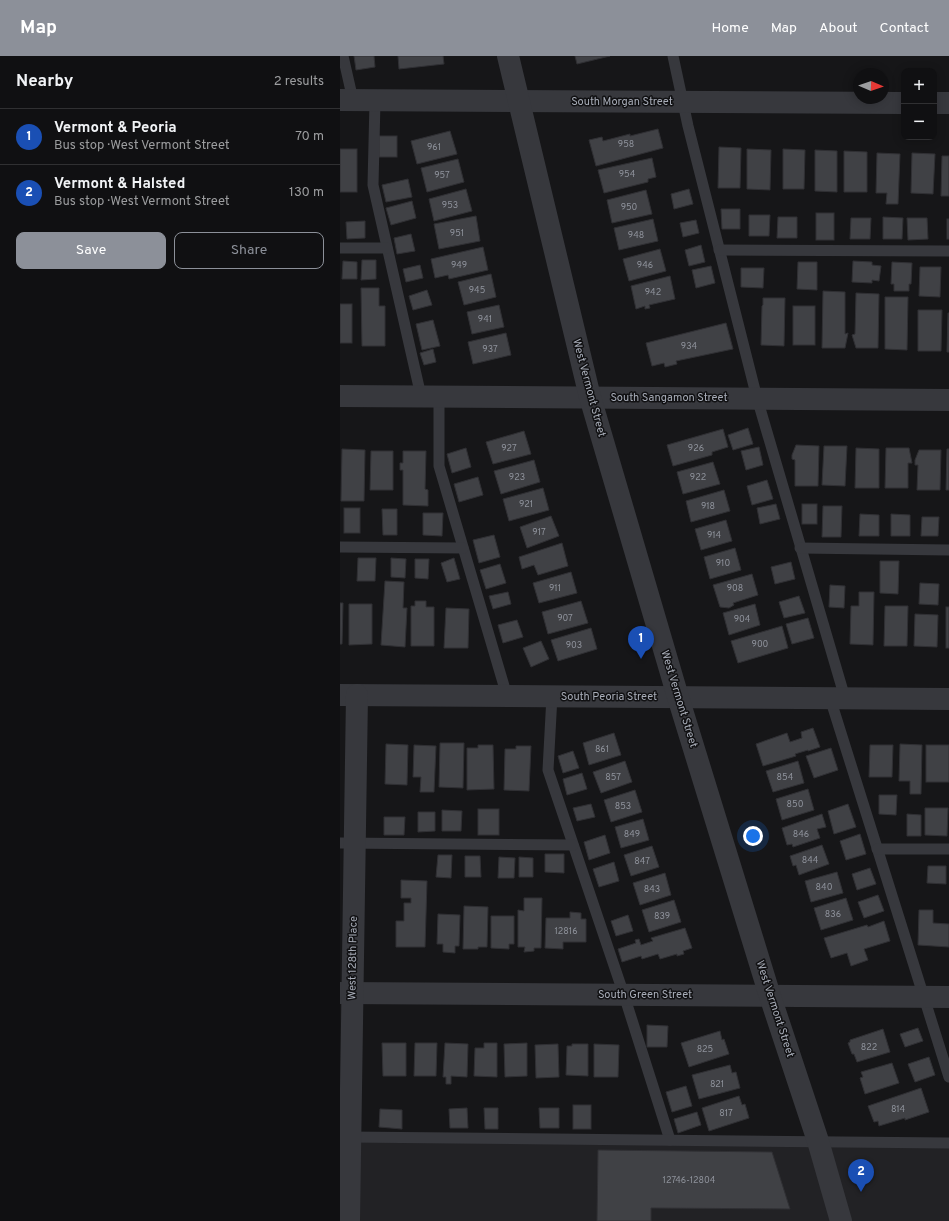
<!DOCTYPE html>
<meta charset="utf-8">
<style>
:root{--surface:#101012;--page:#1e1e20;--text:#f1f3f6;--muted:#9c9d9f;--line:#303032;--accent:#8c9099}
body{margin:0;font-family:Overpass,sans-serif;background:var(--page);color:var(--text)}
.controls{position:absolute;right:12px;top:12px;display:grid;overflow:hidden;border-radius:8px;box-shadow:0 2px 10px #0003}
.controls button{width:36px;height:36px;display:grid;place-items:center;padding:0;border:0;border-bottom:1px solid var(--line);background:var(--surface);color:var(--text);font:20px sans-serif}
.compass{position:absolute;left:513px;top:12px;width:36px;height:36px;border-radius:50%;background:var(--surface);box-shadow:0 2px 10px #0003;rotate:92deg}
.you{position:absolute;left:413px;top:780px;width:14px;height:14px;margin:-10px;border:3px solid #fff;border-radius:50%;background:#1a73e8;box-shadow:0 0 0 6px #1a73e833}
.badge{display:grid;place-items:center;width:26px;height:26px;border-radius:50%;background:var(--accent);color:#fff;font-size:13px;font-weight:700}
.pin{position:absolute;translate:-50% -33px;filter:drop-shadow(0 1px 2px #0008)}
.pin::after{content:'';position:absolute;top:21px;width:14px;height:12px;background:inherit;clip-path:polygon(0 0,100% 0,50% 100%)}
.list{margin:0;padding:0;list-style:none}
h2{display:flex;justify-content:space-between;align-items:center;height:52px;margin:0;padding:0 16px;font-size:17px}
h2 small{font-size:13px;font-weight:400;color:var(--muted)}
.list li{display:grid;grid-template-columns:26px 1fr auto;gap:12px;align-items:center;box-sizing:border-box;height:56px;padding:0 16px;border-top:1px solid var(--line)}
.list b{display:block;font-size:15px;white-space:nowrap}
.list p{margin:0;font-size:13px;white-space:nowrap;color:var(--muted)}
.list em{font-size:13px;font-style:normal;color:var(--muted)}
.actions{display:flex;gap:8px;padding:12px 16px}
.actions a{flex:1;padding:9px 0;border:1px solid var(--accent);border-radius:8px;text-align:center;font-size:14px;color:var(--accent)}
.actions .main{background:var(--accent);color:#fff}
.map{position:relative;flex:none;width:609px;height:1165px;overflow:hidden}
header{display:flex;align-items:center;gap:24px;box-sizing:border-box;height:56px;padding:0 20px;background:var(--accent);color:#fff}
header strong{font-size:19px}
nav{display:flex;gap:22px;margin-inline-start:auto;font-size:14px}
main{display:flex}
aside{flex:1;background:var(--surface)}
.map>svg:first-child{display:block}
.built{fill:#222225}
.building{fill:#404145;stroke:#303034}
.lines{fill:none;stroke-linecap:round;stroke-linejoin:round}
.service{stroke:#37383d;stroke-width:11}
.minor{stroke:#37383d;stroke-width:22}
.tertiary{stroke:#37383d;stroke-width:22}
.labels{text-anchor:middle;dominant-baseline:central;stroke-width:3;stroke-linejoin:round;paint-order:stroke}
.number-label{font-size:9px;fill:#8e929b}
.street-label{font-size:11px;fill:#a8adb8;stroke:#111113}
</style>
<header>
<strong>Map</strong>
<nav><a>Home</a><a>Map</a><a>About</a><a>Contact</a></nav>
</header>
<main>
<aside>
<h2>Nearby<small>2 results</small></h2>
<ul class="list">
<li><span class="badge" style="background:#1a4fb4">1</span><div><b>Vermont &amp; Peoria</b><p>Bus stop · West Vermont Street</p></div><em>70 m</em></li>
<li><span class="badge" style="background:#1a4fb4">2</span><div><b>Vermont &amp; Halsted</b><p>Bus stop · West Vermont Street</p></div><em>130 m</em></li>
</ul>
<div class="actions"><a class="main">Save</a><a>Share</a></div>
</aside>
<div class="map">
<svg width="609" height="1165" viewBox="0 0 609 1165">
<rect width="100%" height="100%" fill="#161618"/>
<polygon class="built" points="0,1084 609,1088 609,1165 0,1165"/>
<g class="building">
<polygon points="14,0 34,0 35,11 16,14"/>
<polygon points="58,0 103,0 104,8 59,13"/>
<polygon points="235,0 270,0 237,8"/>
<polygon points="318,73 323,92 256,110 249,84 262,81 263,85 290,78 290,80"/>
<polygon points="110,75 117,98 77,108 71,85"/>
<rect x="39" y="80" width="18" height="21"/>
<polygon points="379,91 401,92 400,132 378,132"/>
<rect x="0" y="93" width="17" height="43"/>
<polygon points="407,93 431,94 430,134 407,133"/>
<polygon points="443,93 465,94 464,133 443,133"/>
<polygon points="475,94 497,95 497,136 475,135"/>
<polygon points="504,95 527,96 527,136 504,136"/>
<polygon points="537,97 560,98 558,148 546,148 547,137 536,137"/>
<polygon points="572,97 595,98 593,138 571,137"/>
<polygon points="602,100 609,100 609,140 601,140"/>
<polygon points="312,102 316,121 308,123 308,126 264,137 258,114"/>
<polygon points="118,103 124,126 87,136 81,112"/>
<polygon points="68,123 72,141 46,146 42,129"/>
<polygon points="126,133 132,155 94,165 89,143"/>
<polygon points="349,133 353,148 334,153 331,138"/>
<polygon points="306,134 312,158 272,167 267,144"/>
<polygon points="72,145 76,162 51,169 46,152"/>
<polygon points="381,153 400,153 400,173 382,173"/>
<rect x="476" y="157" width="18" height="27"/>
<polygon points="409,159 430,159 429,180 409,180"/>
<polygon points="136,160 140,185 99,193 94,168"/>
<polygon points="438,161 457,161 457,182 437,182"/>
<polygon points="543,161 563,162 562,183 543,183"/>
<polygon points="511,162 531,162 530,183 510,183"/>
<polygon points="567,162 587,162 588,183 568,184"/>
<polygon points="313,163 318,185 279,194 274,172"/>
<rect x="607" y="163" width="2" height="20"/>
<polygon points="356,164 359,177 343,181 340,167"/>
<polygon points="25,165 25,182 7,183 6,166"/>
<polygon points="71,178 75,195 57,198 54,182"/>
<polygon points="361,189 365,206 349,210 345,194"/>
<polygon points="143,191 148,214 109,223 108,219 95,222 91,203"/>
<polygon points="320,193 326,215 289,225 283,203"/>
<polygon points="22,204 36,204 36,223 21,224"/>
<polygon points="3,205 17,206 17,223 2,223"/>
<polygon points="513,205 532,206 532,209 541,210 539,225 532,224 532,227 512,226"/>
<polygon points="458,206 477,206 477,234 457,233"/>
<polygon points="552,206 572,207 571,228 569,228 569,235 554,235 554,228 551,228"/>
<polygon points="80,209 83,222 66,226 63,213"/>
<polygon points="371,210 375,227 356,232 352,214"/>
<polygon points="580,211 601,211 600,241 579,240"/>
<polygon points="401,212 424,212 423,232 401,231"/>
<polygon points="151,218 156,241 124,249 118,226"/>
<polygon points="330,220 335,243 309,249 310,252 305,253 305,250 296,253 291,230"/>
<polygon points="21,232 39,232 39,250 45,250 45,290 22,290"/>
<polygon points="87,234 92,249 73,254 69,240"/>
<polygon points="483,235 505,236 505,278 508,277 505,292 482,292"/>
<polygon points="516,237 539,238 538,292 516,292 512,279 515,278"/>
<polygon points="545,241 568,241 567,294 545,293"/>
<polygon points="423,242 445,242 444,290 421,289 422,250 423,249"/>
<rect x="0" y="248" width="12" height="39"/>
<polygon points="159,249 164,271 132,278 127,256"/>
<rect x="453" y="250" width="22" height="39"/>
<polygon points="578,254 602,254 601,295 578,295"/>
<polygon points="608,257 609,257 609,296 607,296"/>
<polygon points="93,264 100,290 82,294 76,268"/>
<polygon points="386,267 393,293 336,305 337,308 325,311 324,307 312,310 306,287"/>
<polygon points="166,277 171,299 133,308 128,286"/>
<polygon points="93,293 96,306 84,309 80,297"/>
<polygon points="408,372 413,388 393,394 388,379"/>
<polygon points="383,373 388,391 372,396 372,399 333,410 327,389"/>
<polygon points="184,375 191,398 153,408 146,386"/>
<polygon points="456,389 479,390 478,430 455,430 455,404 452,403 452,399"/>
<polygon points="484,390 507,390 505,430 482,429"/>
<polygon points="419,391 423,409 406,414 401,395"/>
<polygon points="126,392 131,411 112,417 107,398"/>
<polygon points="516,392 539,393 539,432 515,432"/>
<polygon points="546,392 569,392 572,407 568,407 568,432 545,432"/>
<polygon points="2,393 25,394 24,445 1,445"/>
<polygon points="607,393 609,393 609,434 606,434"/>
<polygon points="579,394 601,394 600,434 577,434 578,409 575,409 575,404"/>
<polygon points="31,395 53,395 53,434 30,434"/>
<polygon points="63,395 86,395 85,433 88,434 88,450 63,449 63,414 60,414 60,407 63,407"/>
<polygon points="194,404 200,426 161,438 154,415"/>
<polygon points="373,406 380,428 343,438 337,416"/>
<polygon points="138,421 143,439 119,446 114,428"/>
<polygon points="427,424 433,443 412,449 407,430"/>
<polygon points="203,432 209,454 169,465 163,443"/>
<polygon points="384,434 390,455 351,466 346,445"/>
<polygon points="436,448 440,463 420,468 417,452"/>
<rect x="462" y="448" width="15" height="20"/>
<polygon points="483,450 502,450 501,481 482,481"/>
<rect x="4" y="452" width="16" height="25"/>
<polygon points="42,453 57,453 57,479 43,479"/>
<polygon points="83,457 103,457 102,480 83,479"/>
<polygon points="520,458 539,459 539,480 519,480"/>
<polygon points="551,458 570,459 570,480 551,480"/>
<polygon points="211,460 219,480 187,492 180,471"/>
<polygon points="582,461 599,461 598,480 581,480"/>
<polygon points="386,464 392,485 361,494 355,473"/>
<polygon points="154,479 160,501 139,507 133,484"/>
<polygon points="222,487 228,510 198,519 194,509 182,513 179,501"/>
<polygon points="395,492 401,514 370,523 364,501"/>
<polygon points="18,502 36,502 35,525 17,525"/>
<polygon points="51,502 66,503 65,522 51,521"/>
<polygon points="114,502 120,523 107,526 101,507"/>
<polygon points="75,503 89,503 88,523 75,522"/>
<polygon points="540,505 559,505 558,538 540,537"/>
<polygon points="451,506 455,523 435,528 431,511"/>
<polygon points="160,508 166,527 146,533 140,514"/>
<polygon points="231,516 237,537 199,547 193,527"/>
<polygon points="412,518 418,539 393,547 394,549 389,552 380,551 373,529"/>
<polygon points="45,525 64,526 63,552 67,552 65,591 41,589"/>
<polygon points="580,527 599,528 598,549 579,548"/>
<polygon points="490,529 505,530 504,552 489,551"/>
<polygon points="168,536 171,548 153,553 149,540"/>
<polygon points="519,536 534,536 533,589 510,588 511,550 519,550"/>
<polygon points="459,540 465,557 444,562 439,546"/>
<polygon points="75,545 86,545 86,551 94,551 94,590 71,590 71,550 75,550"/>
<polygon points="241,545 248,567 208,578 202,556"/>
<polygon points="0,547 3,547 2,588 0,588"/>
<polygon points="9,548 32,548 32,588 9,589"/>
<polygon points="415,548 420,569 389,579 383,557"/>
<polygon points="545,550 568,550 567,590 544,590"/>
<rect x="606" y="551" width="3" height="41"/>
<polygon points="106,552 129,553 128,592 104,592"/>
<polygon points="575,558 598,559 597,591 574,590"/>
<polygon points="468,562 474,582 452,588 446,568"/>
<polygon points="177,564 183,581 163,587 158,569"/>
<polygon points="442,570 448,592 398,607 391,585"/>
<polygon points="251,572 257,593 218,605 211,584"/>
<polygon points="201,585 209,603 191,611 183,592"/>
<polygon points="473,672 480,691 468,695 468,694 455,698 456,700 423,710 416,688 447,677 450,686 462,682 461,676"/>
<polygon points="274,677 281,699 249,709 243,687"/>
<polygon points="100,687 124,687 123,732 99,731"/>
<polygon points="46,688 68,689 67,729 45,728"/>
<polygon points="560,688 582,689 581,738 570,738 570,725 559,725"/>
<polygon points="74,689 96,690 94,736 80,736 81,721 73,721"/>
<polygon points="138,689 153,689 154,733 127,734 127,692 138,692"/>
<polygon points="530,689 553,689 552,721 529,721"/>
<rect x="586" y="689" width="23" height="37"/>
<polygon points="176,690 191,690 189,735 164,734 165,693 176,693"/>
<polygon points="491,692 498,714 474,722 466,700"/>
<polygon points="233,695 239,712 223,717 218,700"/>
<polygon points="285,705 292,726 261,737 253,716"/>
<polygon points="458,705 464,727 433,736 426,715"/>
<polygon points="242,717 247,733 227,739 223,723"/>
<polygon points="468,733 474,754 442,764 436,743"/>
<polygon points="295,734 302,756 271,766 264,744"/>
<polygon points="539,739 557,739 556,759 539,758"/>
<polygon points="251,748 255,761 237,765 233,752"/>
<polygon points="508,748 516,771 494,778 488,755"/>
<polygon points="585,752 608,752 607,780 585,779"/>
<rect x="138" y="753" width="21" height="26"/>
<polygon points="102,754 122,755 121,775 102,775"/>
<polygon points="78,756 95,756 95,775 78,776"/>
<polygon points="482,758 486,771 477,773 480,782 453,791 452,788 447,789 442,772"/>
<polygon points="567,758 581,759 581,780 567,780"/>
<polygon points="44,761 65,761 64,779 44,779"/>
<polygon points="303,763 309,784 281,792 275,771"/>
<polygon points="520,778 526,798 506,804 500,785"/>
<polygon points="265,779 270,797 249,804 244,786"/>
<polygon points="482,789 489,808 459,819 456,809 453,810 450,800"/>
<polygon points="312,790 319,811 291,820 284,799"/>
<polygon points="205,798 224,798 224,817 205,816"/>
<polygon points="98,799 112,799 111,822 96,821"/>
<polygon points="125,800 140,800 141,821 125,821"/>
<polygon points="159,801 175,802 174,822 158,822"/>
<polygon points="179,801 193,802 193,821 179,821"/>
<polygon points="274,806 279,825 259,831 253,813"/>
<polygon points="588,810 606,810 606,828 587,827"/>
<polygon points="530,812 536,828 517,834 512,818"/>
<polygon points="497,816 503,837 471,846 465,825"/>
<polygon points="325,817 331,839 300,849 293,827"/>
<polygon points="61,824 87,825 85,891 56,891 56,865 64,865 64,847 71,847 71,842 61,842"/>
<polygon points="538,839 544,855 524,862 518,846"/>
<polygon points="184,842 202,842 201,892 194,892 194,895 184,896 185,891 178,891 178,854 184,855"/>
<polygon points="506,842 513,864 481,874 474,852"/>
<polygon points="334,844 341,866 309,876 302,854"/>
<polygon points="124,850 148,851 147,891 138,891 138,893 123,893"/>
<polygon points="579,854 593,854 593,867 609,868 609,891 578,889"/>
<polygon points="230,856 241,857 241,863 246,863 246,886 223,886 223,893 205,892 206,862 230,862"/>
<polygon points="98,858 120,859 119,890 115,890 115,897 103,896 103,888 97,888"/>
<polygon points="288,859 293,875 276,880 271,865"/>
<polygon points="151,860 174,860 174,888 169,888 169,893 151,892"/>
<polygon points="544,865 550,885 524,893 528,904 511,910 507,897 491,902 484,882 527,869 528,871"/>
<polygon points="345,872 352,892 343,895 344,898 337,900 337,898 320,903 318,898 302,903 301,900 282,906 278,893 296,887 295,884 299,883 301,889 313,885 311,882"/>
<polygon points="307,969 328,970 327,991 307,991"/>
<polygon points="578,972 583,985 565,991 560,978"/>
<polygon points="543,973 550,996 517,1006 514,998 512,998 508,987 510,986 510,984"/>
<polygon points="380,975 382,984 384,983 389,998 349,1011 341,987"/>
<polygon points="42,987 66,987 66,1020 43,1020"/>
<polygon points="75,987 97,987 96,1020 74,1020"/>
<polygon points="105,987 128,988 127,1021 111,1020 111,1028 106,1028 106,1021 103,1021"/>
<polygon points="144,987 157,987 157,1021 134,1020 135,992 144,992"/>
<polygon points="187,987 187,1020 165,1021 164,988"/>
<polygon points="218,988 219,1021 196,1022 195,989"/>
<polygon points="232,988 248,988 248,1020 226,1019 227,990 232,990"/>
<polygon points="254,988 279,989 278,1021 254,1021"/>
<polygon points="589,1001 595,1019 575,1026 568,1008"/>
<polygon points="552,1007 559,1027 525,1038 520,1022 523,1021 521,1016"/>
<polygon points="390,1009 392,1017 396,1016 400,1032 359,1043 352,1019"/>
<polygon points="346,1030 352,1050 332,1056 326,1036"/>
<polygon points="581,1032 589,1056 565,1064 565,1062 539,1070 538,1065 534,1066 528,1050"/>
<polygon points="399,1040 402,1049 405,1048 409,1062 369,1075 362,1052"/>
<rect x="233" y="1049" width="18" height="24"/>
<polygon points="127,1052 128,1072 110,1072 109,1053"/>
<polygon points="144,1052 158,1052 158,1073 145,1073"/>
<polygon points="199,1052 219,1052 219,1072 200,1072"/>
<polygon points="40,1053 62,1054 62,1073 39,1071"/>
<polygon points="357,1056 361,1069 338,1077 334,1063"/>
<polygon points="258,1094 432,1096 450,1153 311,1152 311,1165 257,1165"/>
</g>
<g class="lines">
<g class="service">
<polyline points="3,0 13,44"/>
<polyline points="333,0 348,70 417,342 505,642"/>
<polyline points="35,45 33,129 81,340"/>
<polyline points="0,192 47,192"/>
<polyline points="379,194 609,195"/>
<polyline points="99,341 99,410 167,640"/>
<polyline points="0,491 123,492"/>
<polyline points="460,492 609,494"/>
<polyline points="212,640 208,714 284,939 330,1084"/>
<polyline points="490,642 609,1021"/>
<polyline points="0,787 233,789"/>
<polyline points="537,793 609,793"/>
<polyline points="8,1081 609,1087"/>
</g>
<g class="minor">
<polyline points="0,44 564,47"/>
<polyline points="594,47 609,47"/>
<polyline points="0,340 609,344"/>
<polyline points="0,639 609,643"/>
<polyline points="0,937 609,941"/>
<polyline points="9,1165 17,639"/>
</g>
<polyline class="tertiary" points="168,0 250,341 338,641 430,940 478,1085 501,1165"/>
</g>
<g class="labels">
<g class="number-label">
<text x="286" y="88">958</text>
<text x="94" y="91">961</text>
<text x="287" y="118">954</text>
<text x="102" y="119">957</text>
<text x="110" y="149">953</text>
<text x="289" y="151">950</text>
<text x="117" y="177">951</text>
<text x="296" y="179">948</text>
<text x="119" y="209">949</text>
<text x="305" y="209">946</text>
<text x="137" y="234">945</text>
<text x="313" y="236">942</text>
<text x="145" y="263">941</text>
<text x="349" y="290">934</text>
<text x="150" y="293">937</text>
<text x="169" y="392">927</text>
<text x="356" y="392">926</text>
<text x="177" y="421">923</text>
<text x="358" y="421">922</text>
<text x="186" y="448">921</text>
<text x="368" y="450">918</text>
<text x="199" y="476">917</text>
<text x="374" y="479">914</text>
<text x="383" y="507">910</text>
<text x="215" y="532">911</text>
<text x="395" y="532">908</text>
<text x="225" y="562">907</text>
<text x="402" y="563">904</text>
<text x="420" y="588">900</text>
<text x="234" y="589">903</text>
<text x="262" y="693">861</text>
<text x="273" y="721">857</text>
<text x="445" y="721">854</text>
<text x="455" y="748">850</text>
<text x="283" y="750">853</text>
<text x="292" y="778">849</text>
<text x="461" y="778">846</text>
<text x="470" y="804">844</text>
<text x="302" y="805">847</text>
<text x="484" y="831">840</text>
<text x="312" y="833">843</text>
<text x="493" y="858">836</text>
<text x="322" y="860">839</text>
<text x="226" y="875">12816</text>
<text x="529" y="991">822</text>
<text x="365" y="993">825</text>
<text x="377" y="1028">821</text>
<text x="558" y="1053">814</text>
<text x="386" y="1057">817</text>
<text x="349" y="1124">12746-12804</text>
</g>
<g class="street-label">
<text x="282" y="46">South Morgan Street</text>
<text transform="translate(249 332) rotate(75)">West Vermont Street</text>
<text x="329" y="342">South Sangamon Street</text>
<text x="269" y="641">South Peoria Street</text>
<text transform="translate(339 643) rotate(73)">West Vermont Street</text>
<text transform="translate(13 902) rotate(-89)">West 128th Place</text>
<text x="305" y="939">South Green Street</text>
<text transform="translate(435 953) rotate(72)">West Vermont Street</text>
</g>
</g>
</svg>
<div class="controls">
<button>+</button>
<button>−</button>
</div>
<svg class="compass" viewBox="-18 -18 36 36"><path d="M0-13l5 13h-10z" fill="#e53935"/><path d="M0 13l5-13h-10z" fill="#9c9d9f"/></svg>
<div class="you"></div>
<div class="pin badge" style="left:301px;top:603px;background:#1a4fb4">1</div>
<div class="pin badge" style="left:521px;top:1136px;background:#1a4fb4">2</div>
</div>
</main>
